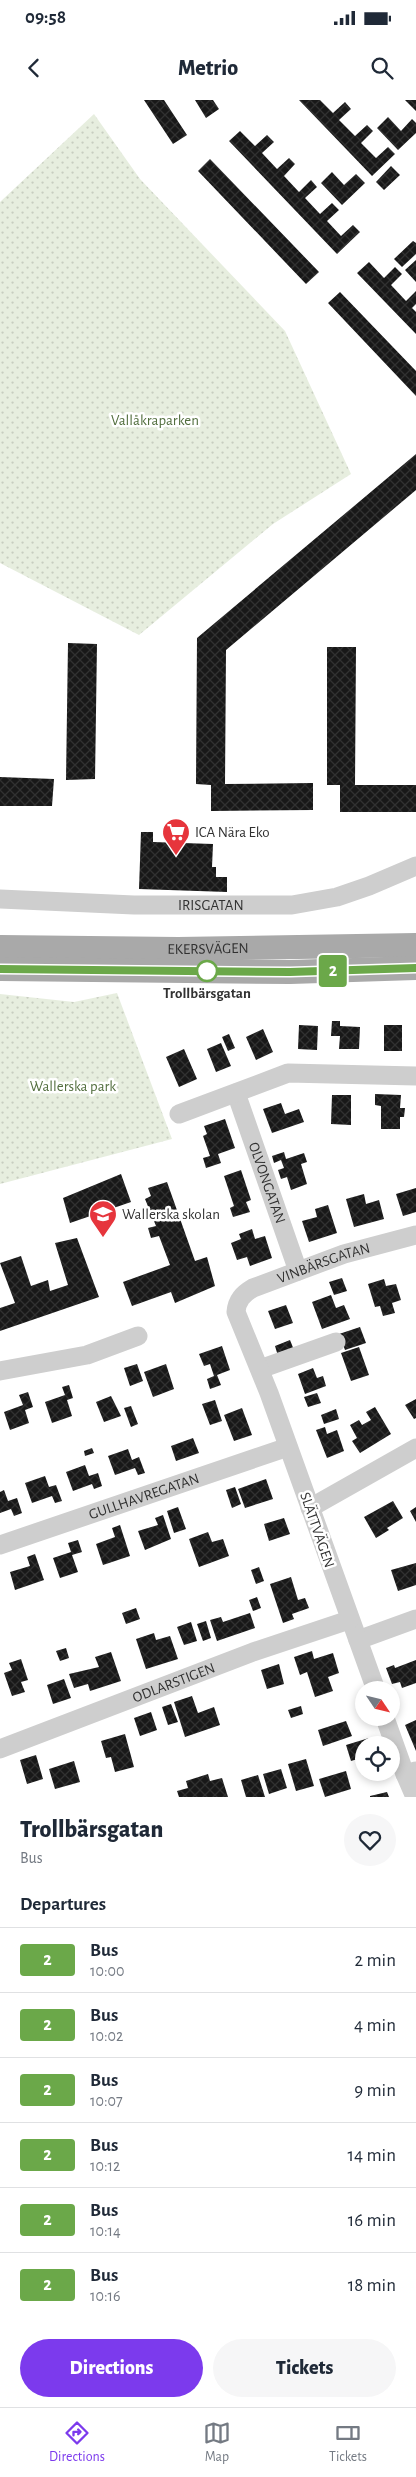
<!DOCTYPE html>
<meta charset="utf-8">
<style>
:root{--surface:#fff;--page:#f6f6f7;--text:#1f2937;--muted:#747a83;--line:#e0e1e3;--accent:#7c3aed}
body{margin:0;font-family:"Alegreya Sans",sans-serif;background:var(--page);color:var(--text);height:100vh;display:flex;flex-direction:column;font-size:19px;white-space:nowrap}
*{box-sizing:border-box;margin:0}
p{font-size:16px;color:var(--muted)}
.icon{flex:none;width:28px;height:28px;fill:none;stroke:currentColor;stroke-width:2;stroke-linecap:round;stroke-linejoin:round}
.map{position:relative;height:1697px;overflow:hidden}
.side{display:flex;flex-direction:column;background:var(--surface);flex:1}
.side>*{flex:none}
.badge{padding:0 10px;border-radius:4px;font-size:18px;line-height:32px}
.needle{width:32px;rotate:125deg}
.controls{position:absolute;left:355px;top:1581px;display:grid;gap:10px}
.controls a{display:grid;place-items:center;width:45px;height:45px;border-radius:50%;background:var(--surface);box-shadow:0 2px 8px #0003;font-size:25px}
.map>.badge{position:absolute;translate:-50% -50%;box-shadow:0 0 0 2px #fff}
h2{padding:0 20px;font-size:19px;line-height:45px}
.round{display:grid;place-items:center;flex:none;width:52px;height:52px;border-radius:26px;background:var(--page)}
.head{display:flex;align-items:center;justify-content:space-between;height:85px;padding:0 20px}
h1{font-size:24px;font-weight:800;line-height:38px}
.button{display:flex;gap:10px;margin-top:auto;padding:10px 20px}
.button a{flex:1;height:58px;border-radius:30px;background:var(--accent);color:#fff;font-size:20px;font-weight:800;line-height:58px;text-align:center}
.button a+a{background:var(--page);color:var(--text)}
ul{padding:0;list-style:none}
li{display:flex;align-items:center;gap:15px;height:65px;padding:0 20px;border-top:1px solid var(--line)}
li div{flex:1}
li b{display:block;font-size:19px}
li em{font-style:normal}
li .badge{min-width:55px;font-weight:700;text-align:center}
.status{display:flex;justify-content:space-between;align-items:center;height:35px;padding:0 25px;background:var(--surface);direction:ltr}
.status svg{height:14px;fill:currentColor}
header{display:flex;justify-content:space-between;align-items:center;height:65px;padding:0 20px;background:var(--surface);font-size:22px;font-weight:800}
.tab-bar{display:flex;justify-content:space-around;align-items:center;height:70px;border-top:1px solid var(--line);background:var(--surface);font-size:14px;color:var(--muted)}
.tab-bar a{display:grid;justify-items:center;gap:2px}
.tab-bar .current{color:var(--accent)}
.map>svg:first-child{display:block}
.green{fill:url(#green-dots)}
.building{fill:url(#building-cross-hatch)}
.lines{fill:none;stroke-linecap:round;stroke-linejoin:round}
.minor{stroke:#cecece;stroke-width:19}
.major{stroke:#a9a9a9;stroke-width:24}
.line-casing{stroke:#fff;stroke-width:11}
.line{stroke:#6ba849;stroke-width:8}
.stop-dot{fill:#fff;stroke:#6ba849;stroke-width:2.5}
.labels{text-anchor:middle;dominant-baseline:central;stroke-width:5;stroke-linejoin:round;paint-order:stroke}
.park-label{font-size:15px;fill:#526e3e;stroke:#fff}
.poi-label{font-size:15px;fill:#313131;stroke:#fff;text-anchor:start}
.street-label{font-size:15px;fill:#313131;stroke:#fff}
.stop-label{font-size:15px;font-weight:bold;fill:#313131;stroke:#fff}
</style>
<div class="status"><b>09:58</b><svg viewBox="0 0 49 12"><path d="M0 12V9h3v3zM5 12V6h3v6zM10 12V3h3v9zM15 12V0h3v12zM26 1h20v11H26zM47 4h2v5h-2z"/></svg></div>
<header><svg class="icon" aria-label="back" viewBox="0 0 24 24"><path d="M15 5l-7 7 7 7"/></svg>Metrio<svg class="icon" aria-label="search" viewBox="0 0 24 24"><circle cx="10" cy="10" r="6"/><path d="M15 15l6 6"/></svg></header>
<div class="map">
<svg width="416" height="1697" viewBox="0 0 416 1697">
<defs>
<pattern id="green-dots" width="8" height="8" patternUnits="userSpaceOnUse" patternTransform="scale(1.25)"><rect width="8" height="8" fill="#e7eedf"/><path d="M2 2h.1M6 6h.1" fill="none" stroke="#c7cdc0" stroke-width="1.8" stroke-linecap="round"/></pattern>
<pattern id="building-cross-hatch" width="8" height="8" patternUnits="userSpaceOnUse" patternTransform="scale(1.25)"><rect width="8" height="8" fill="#181818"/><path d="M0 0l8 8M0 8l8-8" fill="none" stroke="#313131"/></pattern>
</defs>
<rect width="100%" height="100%" fill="#fff"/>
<!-- green -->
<path class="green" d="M94 14 140 79 285 231 351 374 273 424 139 535 0 463V102Z
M117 893 172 1039 0 1084V894L74 902Z"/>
<!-- building -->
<path class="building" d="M144 0H164L187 35 173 44Z
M195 0H213L219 9 206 18Z
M299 0H320L333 13 345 2 351 9 339 20 355 36 367 25 373 31 361 43 376 58 388 47 395 54 372 76Z
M405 0H416V11Z
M388 17 401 31 412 19 416 23V33L398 50 377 28Z
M240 31 255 46 267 35 274 42 262 53 277 69 289 58 295 64 284 76 299 92 311 80 317 87 305 98 320 114 332 103 339 110 327 121 341 136 353 125 360 132 337 154 229 41Z
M210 59 319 172 306 184 198 71Z
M391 66 400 75 384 90 376 82Z
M332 72 344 85 356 74 365 83 342 105 321 83Z
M413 141 416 143V154L402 167 394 159Z
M416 160V182L405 170Z
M369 162 384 178 395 167 402 174 391 185 406 201 416 191V204L412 208 416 212V234L357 173Z
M340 192 416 271V296L328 203Z
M416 354V390L226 550 225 684 313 683V710L211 711V685L196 684 197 538Z
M68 543 97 544 95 679 66 680Z
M327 547H356L355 685H416V712H340V685H327Z
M0 677 54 679 52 706H0Z
M141 732H153V742L213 744 212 767H216V777H227V792L139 789Z
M332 921H340V926L360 927 359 949H339L340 936H331Z
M299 925 318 926 317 950 298 949Z
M384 925H402V951H384Z
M263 929 273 952 256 960 246 937Z
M229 934 235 948 228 951 222 937Z
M221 943 231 966 216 972 207 949Z
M184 949 197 979 179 987 166 957Z
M375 994 401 995 400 1008H405L404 1017H400V1029H381V1006L375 1005Z
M332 995H351V1025L331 1024Z
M281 1003 285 1014 299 1009 304 1022 272 1033 263 1009Z
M225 1019 235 1048 218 1054 221 1063 206 1068 203 1058 210 1056 203 1036 207 1034 204 1026Z
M284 1052 286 1059 304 1053 307 1062 301 1064 307 1084 291 1090 287 1077 281 1079 278 1070 284 1068 281 1060 274 1063 272 1056Z
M241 1070 251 1100 246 1102 250 1112 233 1117 230 1108 234 1106 224 1076Z
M121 1074 131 1102 70 1123 63 1098Z
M167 1082 195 1161 207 1157 215 1186 175 1203 171 1192 132 1206 123 1182 170 1165 159 1136 151 1138 148 1128 156 1126 145 1099 151 1096 148 1088Z
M416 1088V1112L403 1116 396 1094Z
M364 1094 366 1104 379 1100 384 1119 354 1127 346 1099Z
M328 1105 337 1133 309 1142 302 1121 317 1117 315 1109Z
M252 1129 255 1139 265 1136 272 1158 250 1166 247 1157 237 1160 231 1143 241 1139 239 1134Z
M77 1138 99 1197 0 1231V1208L15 1203 0 1163 21 1156 31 1186 48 1180 50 1191 68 1185 55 1143Z
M342 1178 347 1191 334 1195 329 1182Z
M384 1179 386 1186 396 1184 401 1200 392 1203 395 1213 383 1216 380 1206 375 1207 368 1184Z
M331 1195 336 1208 344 1205 350 1219 322 1229 312 1202Z
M286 1205 293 1223 275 1229 268 1211Z
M360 1227 366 1243 345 1250 339 1234Z
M290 1240 294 1250 278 1256 275 1246Z
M222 1246 230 1270 217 1275 221 1285 210 1289 207 1279 214 1276 210 1264 204 1266 199 1254Z
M359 1247 369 1275 351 1281 341 1253Z
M137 1264 143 1281 130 1286 124 1268Z
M166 1264 174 1289 153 1297 144 1272Z
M313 1268 317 1278 323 1276 326 1286 305 1294 298 1274Z
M69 1285 73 1298 67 1300 72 1316 52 1323 45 1302 65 1295 62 1287Z
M28 1292 33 1307 25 1310 29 1323 10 1330 4 1312 23 1305 19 1295Z
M317 1293 321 1303 308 1307 304 1297Z
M111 1296 121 1316 104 1322 96 1302Z
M416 1299V1318L414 1319 405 1305Z
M215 1300 222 1321 210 1325 202 1304Z
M131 1306 138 1324 131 1327 124 1308Z
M375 1307 391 1334 360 1353 352 1341 357 1338 350 1325 359 1320 362 1325 371 1320 366 1312Z
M242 1308 252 1335 234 1341 224 1315Z
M336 1309 339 1319 324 1324 321 1315Z
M325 1327 327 1334 337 1330 344 1351 327 1358 316 1330Z
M193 1338 199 1353 176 1361 171 1346Z
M92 1348 94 1353 85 1356 84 1351Z
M128 1349 132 1360 139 1357 145 1373 138 1375 135 1368 115 1375 108 1356Z
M85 1365 89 1376 98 1373 102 1386 94 1389 92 1384 73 1391 66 1372Z
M45 1376 49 1387 56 1385 62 1401 55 1403 52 1396 32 1403 25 1383Z
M266 1379 273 1399 245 1408 238 1389Z
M235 1387 241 1404 232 1408 226 1390Z
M4 1390 8 1401 17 1398 22 1413 14 1416 11 1409 0 1413V1392Z
M393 1401 403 1418 387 1428 389 1430 376 1438 364 1417Z
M178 1407 186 1429 174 1433 167 1411Z
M416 1407V1422L410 1411Z
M163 1415 171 1439 145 1450 138 1431 158 1425 155 1418Z
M284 1418 290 1434 269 1441 264 1424Z
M120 1425 130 1456 103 1465 96 1444 115 1437 112 1428Z
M208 1432 212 1442 223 1439 229 1456 199 1467 189 1439Z
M78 1440 82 1452 72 1455 78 1472 60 1478 53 1458 71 1452 68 1443Z
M35 1454 44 1480 15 1490 10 1472 30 1466 27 1457Z
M416 1463V1485L398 1491 391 1470Z
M259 1467 264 1481 256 1484 251 1470Z
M291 1477 298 1500 305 1498 309 1508 292 1514 294 1519 283 1523 270 1484Z
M257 1497 261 1508 253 1511 249 1500Z
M136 1508 140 1519 126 1524 122 1513Z
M250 1513 255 1528 217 1541 210 1520 221 1517 223 1522Z
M206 1521 211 1538 203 1541 197 1524Z
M191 1522 197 1541 184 1545 177 1527Z
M154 1533 156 1540 170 1536 178 1559 146 1569 136 1539Z
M66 1548 69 1558 60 1561 56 1551Z
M312 1551 314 1559 333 1553 339 1573 328 1577 333 1591 315 1597 307 1572 300 1575 294 1557Z
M111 1552 121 1581 90 1591 88 1584 74 1588 69 1574 99 1567 95 1557Z
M21 1559 28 1580 21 1582 25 1592 12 1596 4 1573 12 1570 9 1563Z
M416 1560V1583L402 1588 400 1582 392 1584 386 1568 394 1565 395 1568Z
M279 1564 284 1584 267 1589 261 1570Z
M64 1579 71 1598 53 1604 47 1585Z
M192 1596 198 1613 214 1607 220 1625 185 1637 174 1602Z
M171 1604 178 1622 168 1625 162 1607Z
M301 1606 303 1614 291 1618 288 1610Z
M151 1612 157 1630 140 1636 134 1618Z
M416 1620V1651L405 1625Z
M346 1621 352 1636 323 1646 318 1630Z
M125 1634 134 1667 115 1672 111 1657 106 1658 101 1641Z
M369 1638 371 1645H364V1657L351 1661 346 1645Z
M36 1655 43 1679 27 1684 20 1660Z
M306 1659 314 1686 296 1691 288 1664Z
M74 1661 80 1682 55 1689 49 1669Z
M281 1669 287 1688 269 1694 263 1674Z
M346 1671 351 1689 325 1697 319 1679Z
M208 1674 210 1681 222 1678 228 1697H179L177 1691 188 1688 186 1681Z
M258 1675 265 1697H246L241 1680Z
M387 1692 389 1697H370V1696Z"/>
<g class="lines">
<!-- minor -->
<g class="minor">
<path id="s1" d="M0 799 134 805H292L337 797 369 786 416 766"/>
<path id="s2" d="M236 993 298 1171"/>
<path d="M179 1014 288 973 416 976"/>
<path d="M260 1269 336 1242"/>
<path d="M0 1271 87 1255 138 1236"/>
<path d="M310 1408 416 1348"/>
<path id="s3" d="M0 1445 288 1347"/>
<path d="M358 1540 416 1519"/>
<path id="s4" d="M376 1590 269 1293 236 1212C237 1200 243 1194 253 1188L344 1154 416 1135"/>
<path d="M385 1618 405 1674 416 1671"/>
<path id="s5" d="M0 1649 253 1552 349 1520"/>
<path d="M405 1674 415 1697"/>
</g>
<!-- major -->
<g class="major">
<path id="s6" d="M0 847 178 849 416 845"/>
<path d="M0 869 290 872 416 868"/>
</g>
</g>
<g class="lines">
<!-- line casing -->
<g class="line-casing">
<path id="line" d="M0 869 290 872 416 868"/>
</g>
<!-- line -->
<use href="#line" class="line"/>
</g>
<!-- icons -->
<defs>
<g id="supermarket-pin" transform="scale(1.4375)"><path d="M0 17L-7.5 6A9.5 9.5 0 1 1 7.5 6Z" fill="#e6353c" stroke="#fff"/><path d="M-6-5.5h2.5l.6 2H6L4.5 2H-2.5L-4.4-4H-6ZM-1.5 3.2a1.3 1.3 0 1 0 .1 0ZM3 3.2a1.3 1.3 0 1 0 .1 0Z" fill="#fff"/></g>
<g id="school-pin" transform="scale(1.4375)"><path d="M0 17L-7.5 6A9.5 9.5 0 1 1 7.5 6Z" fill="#e6353c" stroke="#fff"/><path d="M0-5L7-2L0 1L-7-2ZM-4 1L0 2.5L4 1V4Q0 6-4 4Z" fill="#fff"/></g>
</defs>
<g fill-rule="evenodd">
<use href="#supermarket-pin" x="176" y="732"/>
<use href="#school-pin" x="103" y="1114"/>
</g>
<!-- markers -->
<circle class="stop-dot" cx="207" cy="871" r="10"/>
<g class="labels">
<!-- park labels -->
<g class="park-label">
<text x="155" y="320">Vallåkraparken</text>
<text x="73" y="986">Wallerska park</text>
</g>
<!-- poi labels -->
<g class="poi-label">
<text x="195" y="732">ICA Nära Eko</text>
<text x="122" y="1114">Wallerska skolan</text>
</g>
<!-- street labels -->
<g class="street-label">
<text stroke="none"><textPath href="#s1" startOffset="211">IRISGATAN</textPath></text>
<text stroke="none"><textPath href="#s6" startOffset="208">EKERSVÄGEN</textPath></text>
<text stroke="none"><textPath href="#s2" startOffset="95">OLVONGATAN</textPath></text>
<text stroke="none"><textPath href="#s4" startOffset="509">VINBÄRSGATAN</textPath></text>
<text stroke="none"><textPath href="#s3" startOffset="152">GULLHAVREGATAN</textPath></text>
<text transform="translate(317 1430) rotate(71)">SLÄTTVÄGEN</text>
<text stroke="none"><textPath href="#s5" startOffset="186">ODLARSTIGEN</textPath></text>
</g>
<!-- stop labels -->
<g class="stop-label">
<text x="207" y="893">Trollbärsgatan</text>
</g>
</g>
</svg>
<div class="controls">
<a><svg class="needle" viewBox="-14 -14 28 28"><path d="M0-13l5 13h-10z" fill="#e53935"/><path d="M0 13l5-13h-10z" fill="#747a83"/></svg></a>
<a><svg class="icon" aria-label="locate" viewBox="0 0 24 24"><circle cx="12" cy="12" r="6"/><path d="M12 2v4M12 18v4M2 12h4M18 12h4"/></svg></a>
</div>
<b class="badge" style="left:333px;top:871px;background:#6ba849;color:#fff">2</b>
</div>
<section class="side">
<div class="head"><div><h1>Trollbärsgatan</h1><p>Bus</p></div><a class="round"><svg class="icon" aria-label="heart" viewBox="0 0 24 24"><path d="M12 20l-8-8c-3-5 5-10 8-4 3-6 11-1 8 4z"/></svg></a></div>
<h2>Departures</h2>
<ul>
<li><span class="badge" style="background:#6ba849;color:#fff">2</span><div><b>Bus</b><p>10:00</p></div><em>2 min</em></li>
<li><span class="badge" style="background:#6ba849;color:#fff">2</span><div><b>Bus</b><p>10:02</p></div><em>4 min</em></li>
<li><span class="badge" style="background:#6ba849;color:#fff">2</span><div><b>Bus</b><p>10:07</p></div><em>9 min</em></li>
<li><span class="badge" style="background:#6ba849;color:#fff">2</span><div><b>Bus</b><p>10:12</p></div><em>14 min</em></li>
<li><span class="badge" style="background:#6ba849;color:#fff">2</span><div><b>Bus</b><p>10:14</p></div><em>16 min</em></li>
<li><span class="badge" style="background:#6ba849;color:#fff">2</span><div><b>Bus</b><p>10:16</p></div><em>18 min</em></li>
</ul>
<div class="button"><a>Directions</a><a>Tickets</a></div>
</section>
<nav class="tab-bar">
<a class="current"><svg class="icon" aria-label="directions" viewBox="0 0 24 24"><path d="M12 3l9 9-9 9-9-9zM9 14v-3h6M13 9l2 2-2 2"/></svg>Directions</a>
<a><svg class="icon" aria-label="map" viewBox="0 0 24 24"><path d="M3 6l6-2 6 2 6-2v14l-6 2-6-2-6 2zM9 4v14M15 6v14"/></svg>Map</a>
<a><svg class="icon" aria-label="tickets" viewBox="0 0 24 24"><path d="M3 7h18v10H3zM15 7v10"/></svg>Tickets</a>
</nav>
